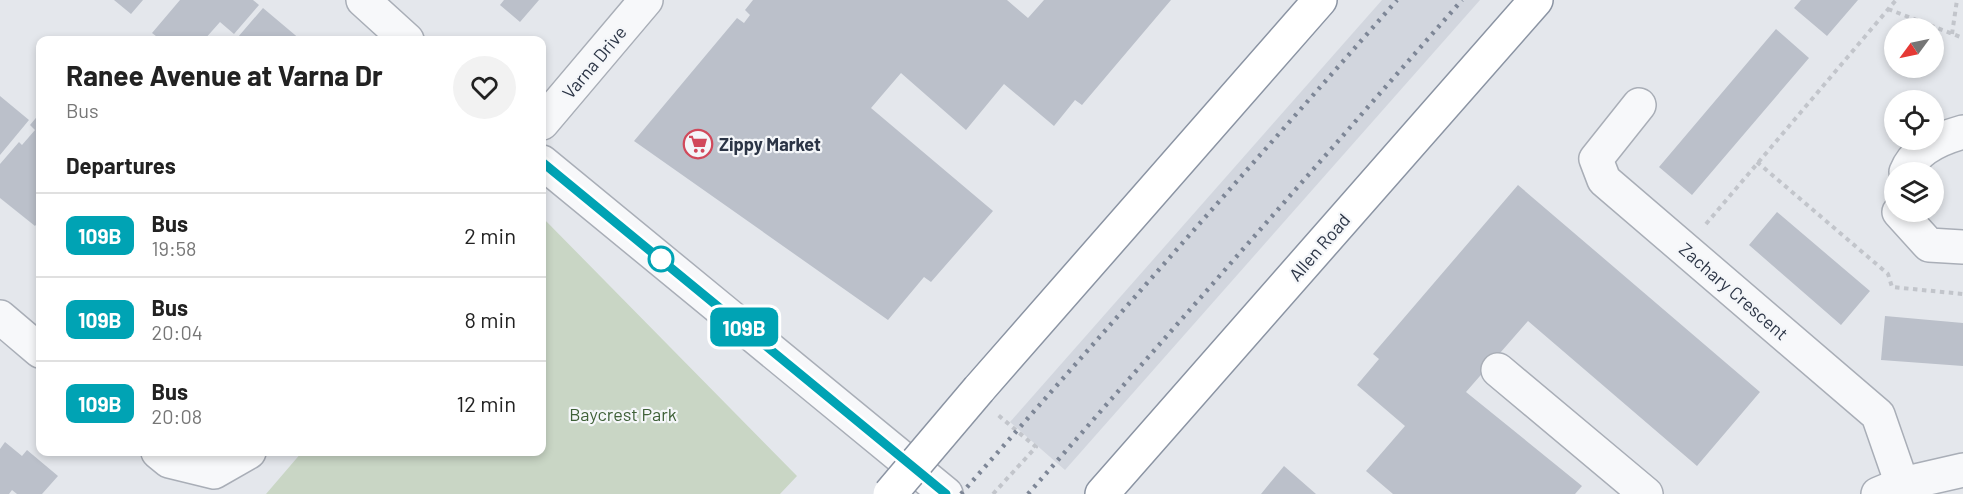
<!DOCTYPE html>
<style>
:root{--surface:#fff;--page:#f2f2f2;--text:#222;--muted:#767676;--line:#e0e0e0}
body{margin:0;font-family:Barlow,sans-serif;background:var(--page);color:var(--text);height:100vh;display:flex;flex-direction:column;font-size:22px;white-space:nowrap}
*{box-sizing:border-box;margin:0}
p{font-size:20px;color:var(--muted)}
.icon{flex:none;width:33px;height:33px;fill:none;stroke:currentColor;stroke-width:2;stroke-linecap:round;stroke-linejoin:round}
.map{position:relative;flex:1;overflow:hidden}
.details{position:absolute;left:36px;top:36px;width:510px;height:420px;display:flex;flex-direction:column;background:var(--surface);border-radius:12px;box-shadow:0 3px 9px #0003}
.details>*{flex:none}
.badge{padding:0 12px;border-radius:9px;font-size:21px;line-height:39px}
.needle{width:39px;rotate:237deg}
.fabs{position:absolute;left:1884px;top:18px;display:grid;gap:12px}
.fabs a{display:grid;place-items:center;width:60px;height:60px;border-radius:50%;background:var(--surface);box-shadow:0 3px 9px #0003;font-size:30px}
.map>.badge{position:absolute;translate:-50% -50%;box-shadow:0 0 0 3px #fff}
h2{padding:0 30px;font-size:22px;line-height:54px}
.round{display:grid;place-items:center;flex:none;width:63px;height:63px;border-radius:32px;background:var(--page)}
.summary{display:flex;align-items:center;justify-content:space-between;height:102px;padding:0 30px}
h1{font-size:28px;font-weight:700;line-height:45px}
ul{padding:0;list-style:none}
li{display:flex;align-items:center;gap:18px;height:84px;padding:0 30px;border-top:2px solid var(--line)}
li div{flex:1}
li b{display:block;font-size:22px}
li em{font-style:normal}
li .badge{min-width:66px;font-weight:700;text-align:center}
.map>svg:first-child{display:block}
.built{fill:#d2d6de}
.green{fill:#c9d6c5}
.building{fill:#bbc0ca}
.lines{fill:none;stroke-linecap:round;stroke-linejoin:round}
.minor-casing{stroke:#a9aeb7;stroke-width:36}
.highway-casing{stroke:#8b94a3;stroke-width:36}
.path{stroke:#c2c5cb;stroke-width:4;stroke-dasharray:4.5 4.5;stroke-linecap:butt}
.minor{stroke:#f7f8fa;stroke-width:33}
.highway{stroke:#fff;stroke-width:33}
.rail{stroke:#7d8696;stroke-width:4.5;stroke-dasharray:3 6;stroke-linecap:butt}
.highway-bridge-casing{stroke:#8b94a3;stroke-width:36;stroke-linecap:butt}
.highway-bridge{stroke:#fff;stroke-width:33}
.line-casing{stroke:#fff;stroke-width:14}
.line{stroke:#00a3b4;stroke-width:9}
.stop-dot{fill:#fff;stroke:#00a3b4;stroke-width:3}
.labels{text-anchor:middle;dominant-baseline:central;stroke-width:4.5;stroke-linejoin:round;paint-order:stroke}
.street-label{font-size:18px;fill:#2b3445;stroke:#f4f6f9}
.poi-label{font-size:18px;font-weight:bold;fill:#2b3445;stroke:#f4f6f9;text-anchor:start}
.park-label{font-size:18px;fill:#3f6138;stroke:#f4f6f9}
</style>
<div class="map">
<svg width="1963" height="494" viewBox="0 0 1963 494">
<rect width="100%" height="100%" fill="#e4e7ec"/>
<!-- built -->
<path class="built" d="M1382 0H1480L1065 470 1010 422Z"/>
<!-- green -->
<path class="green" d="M542 217 797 476 780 494H266L302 452H542Z"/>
<!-- building -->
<path class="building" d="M114 0H143L131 14Z
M180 0H253L259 5 234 34 220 22 204 40H161L152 33Z
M504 0H539L520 22 500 5Z
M753 0H1007L1028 18 1044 0H1171L1082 105 1075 100 1054 126 1004 84 966 130 901 73 871 108 993 211 931 282 924 277 888 320 634 141 737 18 744 23 750 15 745 10Z
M1801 0H1858L1827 36 1794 8Z
M263 8 301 40H242L238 37Z
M1776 29 1809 58 1692 195 1659 167Z
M0 96 29 120 0 155Z
M40 113V220L35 226 0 198V164L19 142 22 145 35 130 30 125Z
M1518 185 1760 392 1697 466 1528 321 1466 392 1582 486 1575 494H1393L1366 471 1405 426 1357 385 1379 359 1373 354Z
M1777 212 1870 291 1841 325 1749 245Z
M1885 316 1963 323V366L1881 360Z
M5 442 22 456 27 450 58 476 42 494H17L12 490 9 494H0V449Z
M1284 466 1316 494H1261Z"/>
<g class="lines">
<!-- minor casing -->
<g class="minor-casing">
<path id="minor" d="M363 0 407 40
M1639 105 1596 159 1604 180 1878 415 1902 484
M542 123 646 0
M542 162 946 494
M1906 172C1915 149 1941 138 1963 132
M1899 212 1929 245 1963 247
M0 317 40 351
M1498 370 1646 494
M158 452 169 461 214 472 249 452
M1878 494 1902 484 1963 470"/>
</g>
<!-- highway casing -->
<g class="highway-casing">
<path id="highway" d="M979 389 1320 0
M1102 494 1536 0"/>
</g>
<!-- path -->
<path class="path" d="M1888 9 1963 38
M1952 34 1957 0
M1757 162 1888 274 1892 287 1963 294
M1706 224 1896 0
M993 494 1036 447 998 415"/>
<!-- minor -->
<use href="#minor" class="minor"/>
<!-- highway -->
<use href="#highway" class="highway"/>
<!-- rail -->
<path class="rail" d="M961 494 1397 0
M1028 494 1462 0"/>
<!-- highway-bridge casing -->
<g class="highway-bridge-casing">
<path id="highway-bridge" d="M890 494 979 389"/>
</g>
<!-- highway-bridge -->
<use href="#highway-bridge" class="highway-bridge"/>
</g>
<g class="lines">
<!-- line casing -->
<g class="line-casing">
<path id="line" d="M542 162 946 494"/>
</g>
<!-- line -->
<use href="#line" class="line"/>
</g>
<!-- icons -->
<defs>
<g id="supermarket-ring" transform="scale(1.5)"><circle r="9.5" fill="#f4f6f9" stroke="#d1495b" stroke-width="1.5"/><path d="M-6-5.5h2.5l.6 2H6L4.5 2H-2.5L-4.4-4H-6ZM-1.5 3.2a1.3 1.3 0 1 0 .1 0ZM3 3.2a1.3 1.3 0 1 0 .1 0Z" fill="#d1495b"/></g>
</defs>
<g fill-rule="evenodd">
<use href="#supermarket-ring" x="698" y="144"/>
</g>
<!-- markers -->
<circle class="stop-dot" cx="661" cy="259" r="12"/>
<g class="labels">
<!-- street labels -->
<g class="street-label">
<text transform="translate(594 62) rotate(-50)">Varna Drive</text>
<text transform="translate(1319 247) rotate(-49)">Allen Road</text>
<text transform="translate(1734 291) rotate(41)">Zachary Crescent</text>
</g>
<!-- poi labels -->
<g class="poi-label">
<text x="719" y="144">Zippy Market</text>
</g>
<!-- park labels -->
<g class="park-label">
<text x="623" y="414">Baycrest Park</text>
</g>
</g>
</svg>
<div class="fabs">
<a><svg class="needle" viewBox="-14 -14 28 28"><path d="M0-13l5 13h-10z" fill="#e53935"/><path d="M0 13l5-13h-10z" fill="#767676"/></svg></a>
<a><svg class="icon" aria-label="locate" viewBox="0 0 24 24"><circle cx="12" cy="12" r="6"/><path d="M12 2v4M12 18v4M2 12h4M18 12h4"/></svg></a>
<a><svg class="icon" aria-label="layers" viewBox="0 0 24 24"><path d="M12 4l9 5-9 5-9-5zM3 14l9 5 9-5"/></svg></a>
</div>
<b class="badge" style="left:744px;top:327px;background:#00a3b4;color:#fff">109B</b>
<section class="details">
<div class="summary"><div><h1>Ranee Avenue at Varna Dr</h1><p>Bus</p></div><a class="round"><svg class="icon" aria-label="heart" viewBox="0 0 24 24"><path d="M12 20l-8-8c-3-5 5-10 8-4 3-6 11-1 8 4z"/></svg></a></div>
<h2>Departures</h2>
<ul>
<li><span class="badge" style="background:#00a3b4;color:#fff">109B</span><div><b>Bus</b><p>19:58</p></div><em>2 min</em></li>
<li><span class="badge" style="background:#00a3b4;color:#fff">109B</span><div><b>Bus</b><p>20:04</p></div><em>8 min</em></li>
<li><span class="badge" style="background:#00a3b4;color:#fff">109B</span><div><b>Bus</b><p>20:08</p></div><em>12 min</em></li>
</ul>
</section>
</div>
